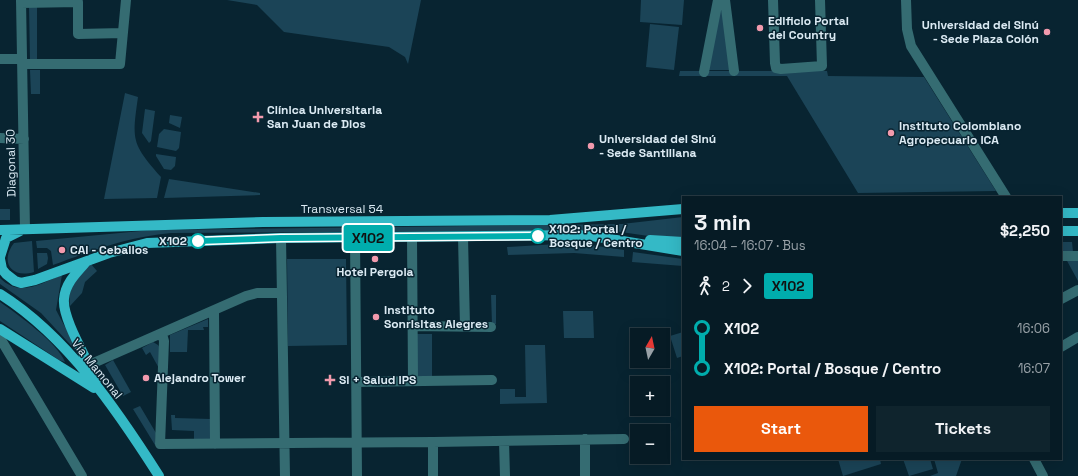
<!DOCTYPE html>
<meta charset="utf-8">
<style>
:root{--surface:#061b25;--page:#0f242d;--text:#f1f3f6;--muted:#98a1a7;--line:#273942;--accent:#ea580c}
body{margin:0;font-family:"Space Grotesk",sans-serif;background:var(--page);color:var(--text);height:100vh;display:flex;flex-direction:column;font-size:15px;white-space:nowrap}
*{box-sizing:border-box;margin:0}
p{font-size:13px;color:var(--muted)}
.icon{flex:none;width:22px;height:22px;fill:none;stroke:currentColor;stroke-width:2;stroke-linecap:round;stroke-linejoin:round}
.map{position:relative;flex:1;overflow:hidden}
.details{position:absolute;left:682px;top:196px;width:380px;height:264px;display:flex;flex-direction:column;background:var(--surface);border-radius:0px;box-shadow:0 4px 16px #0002,0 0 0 1px var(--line)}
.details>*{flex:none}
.badge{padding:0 8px;border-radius:3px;font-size:14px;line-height:26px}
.needle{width:26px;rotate:9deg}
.fabs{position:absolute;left:630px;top:328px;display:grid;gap:8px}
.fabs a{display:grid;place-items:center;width:40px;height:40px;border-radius:0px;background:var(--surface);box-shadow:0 4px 16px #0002,0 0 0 1px var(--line);font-size:20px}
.map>.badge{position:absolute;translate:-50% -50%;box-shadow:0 0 0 2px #fff}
.legs{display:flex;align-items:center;gap:6px;height:44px;padding:0 12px;font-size:13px}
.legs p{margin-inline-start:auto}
.summary{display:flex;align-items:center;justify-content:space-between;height:68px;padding:0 12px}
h1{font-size:22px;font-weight:700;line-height:30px}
.cta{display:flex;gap:8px;margin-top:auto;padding:8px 12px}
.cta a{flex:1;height:46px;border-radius:0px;background:var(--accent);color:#fff;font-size:16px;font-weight:700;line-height:46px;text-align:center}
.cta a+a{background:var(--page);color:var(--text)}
ul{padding:0 12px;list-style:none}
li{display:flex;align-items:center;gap:14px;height:40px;font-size:15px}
li i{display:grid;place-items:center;width:6px;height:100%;margin:0 5px;background:currentColor}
li i::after{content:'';width:10px;height:10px;margin:-5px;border:3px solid;border-radius:50%;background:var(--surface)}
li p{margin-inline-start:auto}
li:first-child i{background:linear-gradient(#0000 50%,currentColor 0)}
li:last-child i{background:linear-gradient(currentColor 50%,#0000 0)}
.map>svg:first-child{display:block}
.green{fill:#1b4457}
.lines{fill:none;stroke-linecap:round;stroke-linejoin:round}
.minor{stroke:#356c72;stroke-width:10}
.major{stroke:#34b9c6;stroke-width:10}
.line-1-casing{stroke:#fff;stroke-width:9}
.line-1{stroke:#00adad;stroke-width:6}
.poi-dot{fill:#f29aad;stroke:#082431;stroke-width:1.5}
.stop-1-dot{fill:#fff;stroke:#00adad;stroke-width:2}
.labels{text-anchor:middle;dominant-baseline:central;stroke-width:3;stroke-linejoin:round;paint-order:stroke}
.poi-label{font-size:12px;font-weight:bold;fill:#dbeaf3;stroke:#082431;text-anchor:start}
.street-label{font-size:12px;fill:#dbeaf3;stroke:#082431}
.stop-label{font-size:12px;font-weight:bold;fill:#dbeaf3;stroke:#082431;text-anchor:start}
</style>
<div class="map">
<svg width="1078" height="476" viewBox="0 0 1078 476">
<rect width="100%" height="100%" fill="#082431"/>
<!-- green -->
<path class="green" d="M227 0H421L408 64 405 57 389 47 284 32 257 5Z
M641 0H684L682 25 640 22Z
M720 0 732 70H706Z
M29 7H37V60H30Z
M650 24 679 27 674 70 646 67Z
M30 70H40V94H31Z
M680 71H827L828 76 924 77 996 191 858 193 787 76H679Z
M125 93 138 97C132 140 131 143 161 177L157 198 104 199Z
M145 109 155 111 151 141 149 143 142 133Z
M170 115 182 117 180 128 169 123Z
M164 129 181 132 179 148 176 151 157 147 159 134Z
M156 154 176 157 175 166 171 170 164 169 156 156Z
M169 179 260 193V195L164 198Z
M0 209H10V220H0Z
M683 217V241L607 230 171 233C127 237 94 250 53 265L51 251 47 248H37L36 241 151 230 622 224Z
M32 241 34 272C10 279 0 261 14 243Z
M1061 242H1072L1073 252 1061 253Z
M558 244 590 245 624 250V257L574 253 508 255 507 247Z
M633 252 683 259V266L632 262Z
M37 253H47L48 258 47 264 38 269Z
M287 259H346L347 345 288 346Z
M1066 259 1078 260V281Z
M91 264 97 271 85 282 82 293 70 306C67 289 77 274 91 264Z
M62 275 56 310 80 355 41 313 0 284V278C20 298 41 283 62 275Z
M491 295H496V324H492Z
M0 302C17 314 58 343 65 362L59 360 0 321Z
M563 311H593L594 338H564Z
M208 319V327H203L204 330H188L187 352H170V335Z
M683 332V356L677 358 670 336Z
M415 334H432V376H416Z
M153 342 158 345 160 348 161 372 150 352 146 355 142 348Z
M525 345H545L547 403 500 404V389H515V397H526Z
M113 360 131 392 123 396 105 365Z
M140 406 156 433 155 445 133 409Z
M171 415H175V418L211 419 210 440 194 439V431L172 430Z
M838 459H880L881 464 843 476Z
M903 459H930L933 469 909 476Z
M934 459H962L956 476H930L938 473Z"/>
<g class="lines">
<!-- minor -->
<path class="minor" d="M21 0 25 229
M725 0 734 71
M773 0 775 63 776 68 781 69 822 66 820 0
M906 0 907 29 911 46 1006 197
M21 3 78 2V34L123 33
M0 59H22
M22 64H120L126 0
M704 72 718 0
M0 138 24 139
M412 237 413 380
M463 237 465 326
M281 238 285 476
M355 238 357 476
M1061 256H1078
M1061 299 1078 290
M214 311 215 444
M412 326 491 327
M162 334 164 341 160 444 433 442 624 439
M0 338 82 476
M1061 347 1078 337
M82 368 246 296 257 293H282
M356 382 492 380
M585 439V476
M504 441 505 476
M433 442V476
M1034 459 1043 476"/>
<!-- major -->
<path class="major" d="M1061 213H1078
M0 230 263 222 550 220 683 209
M1061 231H1078
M650 240 683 242
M0 257 6 238 20 231
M0 259 2 269 6 274 15 281 21 283 35 280 109 253 147 243 281 238 576 235 592 236 683 251
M86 262C76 273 65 284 64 299 62 319 88 360 96 380
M0 294C67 336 117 410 159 476
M0 329 94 388"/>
</g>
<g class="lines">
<!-- line-1 casing -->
<g class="line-1-casing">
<path id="line-1" d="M198 241 281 238 538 236"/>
</g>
<!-- line-1 -->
<use href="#line-1" class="line-1"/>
</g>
<!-- markers -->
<g class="poi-dot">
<circle cx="760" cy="28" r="4"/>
<circle cx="1047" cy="32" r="4"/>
<path d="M256 111h4v4h4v4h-4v4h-4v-4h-4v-4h4z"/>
<circle cx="891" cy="133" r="4"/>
<circle cx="591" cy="146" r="4"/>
<circle cx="62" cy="250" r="4"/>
<circle cx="375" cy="259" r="4"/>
<circle cx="376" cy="317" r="4"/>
<circle cx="146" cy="378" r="4"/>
<path d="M328 374h4v4h4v4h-4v4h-4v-4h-4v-4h4z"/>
</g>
<g class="stop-1-dot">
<circle cx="538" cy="236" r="7"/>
<circle cx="198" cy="241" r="7"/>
</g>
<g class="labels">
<!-- poi labels -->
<g class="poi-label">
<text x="768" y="21">Edificio Portal<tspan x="768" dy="14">del Country</tspan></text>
<text x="1039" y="25" text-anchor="end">Universidad del Sinú<tspan x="1039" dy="14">- Sede Plaza Colón</tspan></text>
<text x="267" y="110">Clínica Universitaria<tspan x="267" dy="14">San Juan de Dios</tspan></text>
<text x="899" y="126">Instituto Colombiano<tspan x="899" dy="14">Agropecuario ICA</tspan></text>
<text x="599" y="139">Universidad del Sinú<tspan x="599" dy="14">- Sede Santillana</tspan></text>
<text x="70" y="250">CAI - Ceballos</text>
<text x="375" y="272" text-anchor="middle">Hotel Pergola</text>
<text x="384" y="310">Instituto<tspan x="384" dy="14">Sonrisitas Alegres</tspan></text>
<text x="154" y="378">Alejandro Tower</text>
<text x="339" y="380">Si + Salud IPS</text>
</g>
<!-- street labels -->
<g class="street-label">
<text transform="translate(11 163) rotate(-91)">Diagonal 30</text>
<text x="342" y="209">Transversal 54</text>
<text transform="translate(97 369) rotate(51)">Vía Mamonal</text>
</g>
<!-- stop labels -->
<g class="stop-label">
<text x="549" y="229">X102: Portal /<tspan x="549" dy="14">Bosque / Centro</tspan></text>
<text x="187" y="241" text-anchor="end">X102</text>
</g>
</g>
</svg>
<div class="fabs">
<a><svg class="needle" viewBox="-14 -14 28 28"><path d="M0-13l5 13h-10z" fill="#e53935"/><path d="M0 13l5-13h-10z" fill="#98a1a7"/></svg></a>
<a>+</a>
<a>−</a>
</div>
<b class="badge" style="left:368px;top:238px;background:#00adad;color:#111">X102</b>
<section class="details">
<div class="summary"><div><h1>3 min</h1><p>16:04 – 16:07 · Bus</p></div><b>$2,250</b></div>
<div class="legs"><svg class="icon" aria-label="walk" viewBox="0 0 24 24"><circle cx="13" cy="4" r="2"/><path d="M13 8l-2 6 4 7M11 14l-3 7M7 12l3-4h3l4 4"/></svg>2<svg class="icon" aria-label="forward" viewBox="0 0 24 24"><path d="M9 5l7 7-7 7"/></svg><b class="badge" style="background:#00adad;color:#111">X102</b></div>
<ul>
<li><i style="color:#00adad"></i><b>X102</b><p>16:06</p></li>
<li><i style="color:#00adad"></i><b>X102: Portal / Bosque / Centro</b><p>16:07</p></li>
</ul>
<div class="cta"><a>Start</a><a>Tickets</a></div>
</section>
</div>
